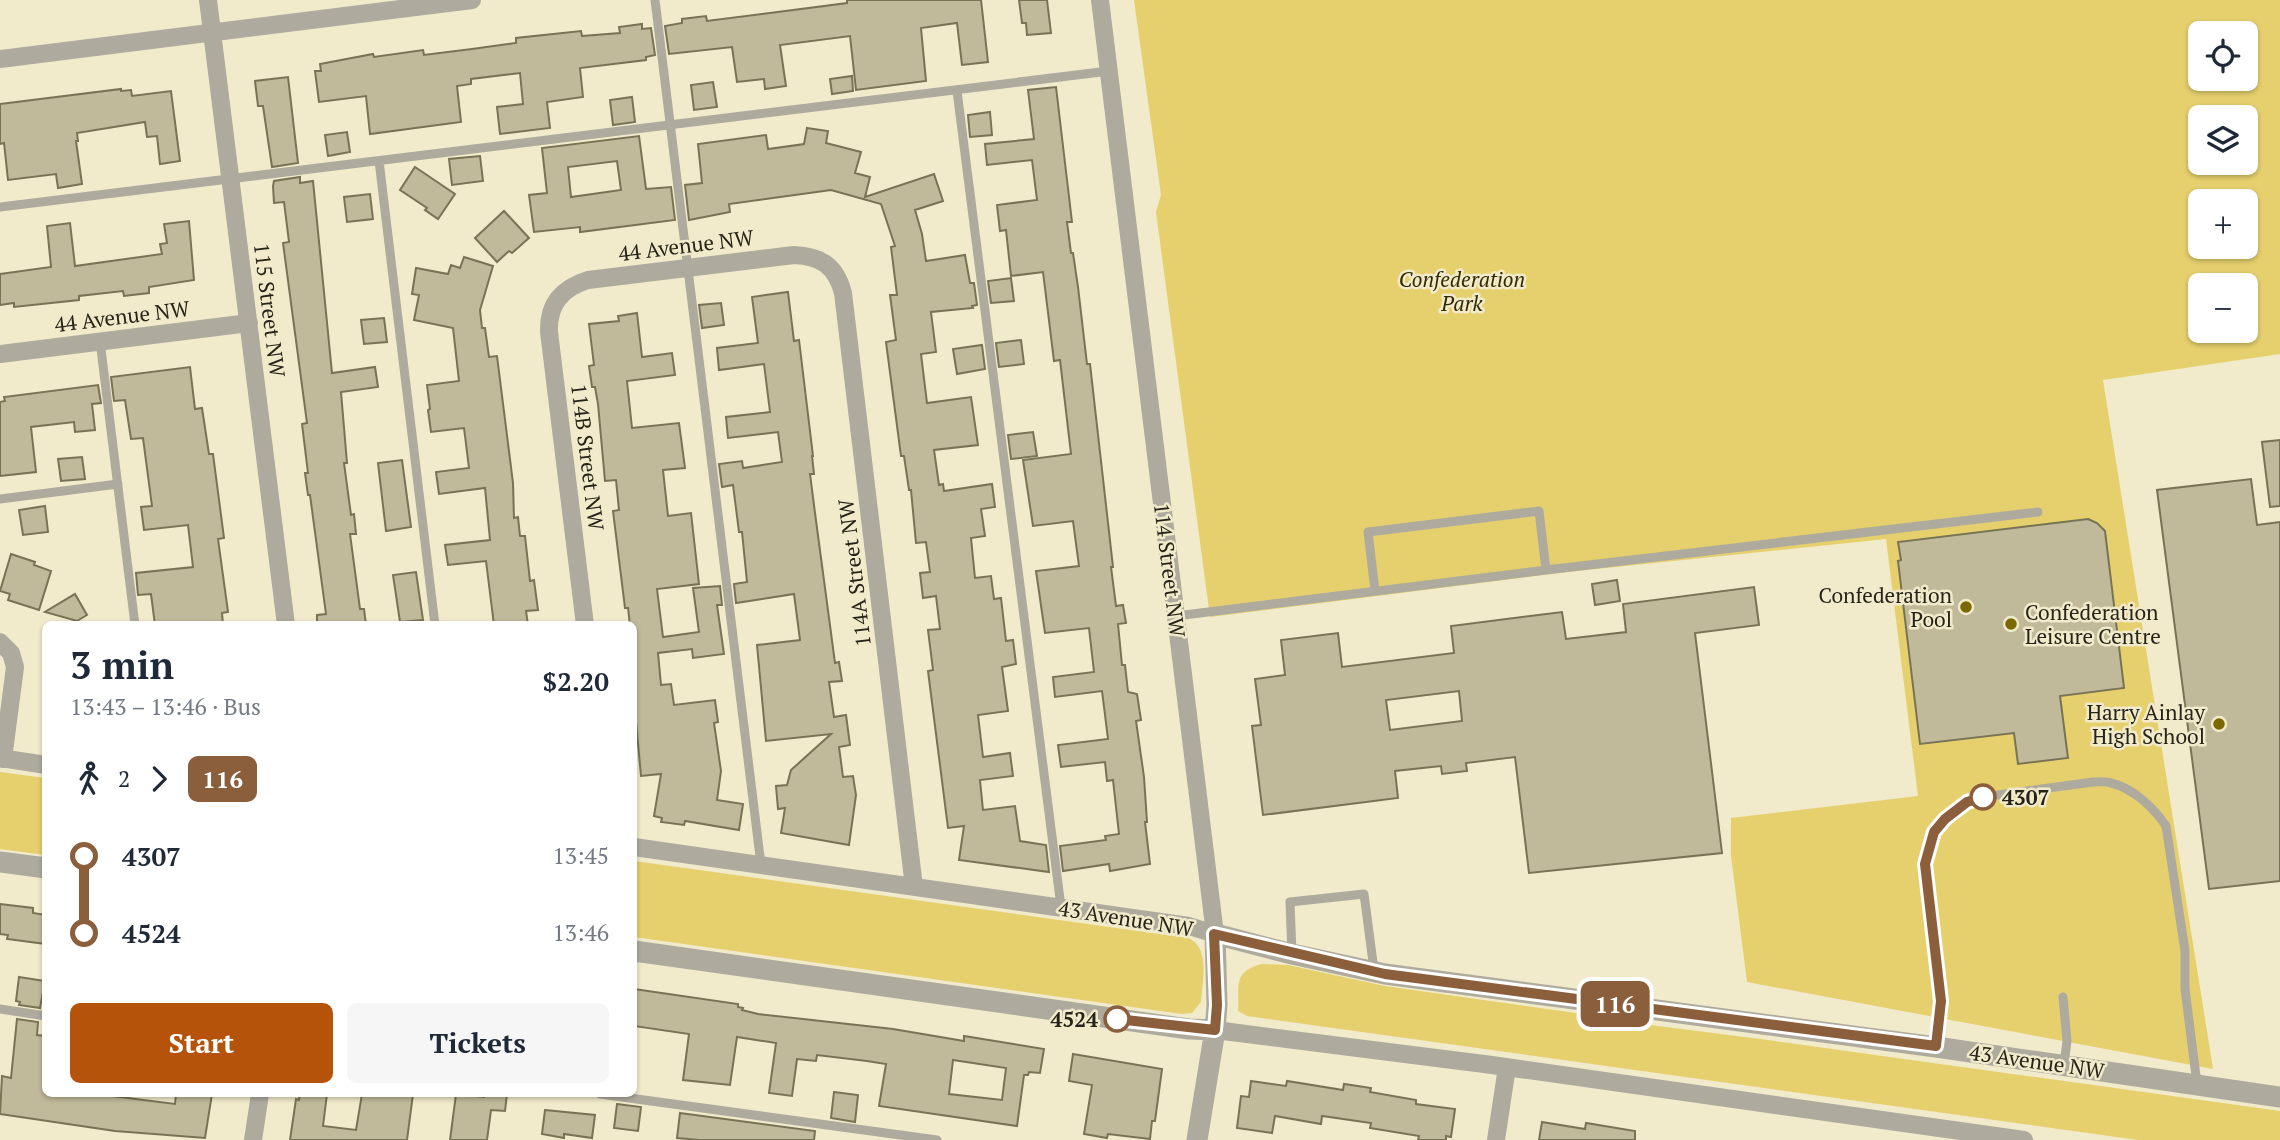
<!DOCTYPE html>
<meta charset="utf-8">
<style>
:root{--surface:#fff;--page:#f6f6f7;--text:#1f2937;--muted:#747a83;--accent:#b45309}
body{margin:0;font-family:"PT Serif",serif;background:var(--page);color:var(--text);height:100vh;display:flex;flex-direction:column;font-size:26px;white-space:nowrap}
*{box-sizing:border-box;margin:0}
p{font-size:23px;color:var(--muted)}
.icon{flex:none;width:38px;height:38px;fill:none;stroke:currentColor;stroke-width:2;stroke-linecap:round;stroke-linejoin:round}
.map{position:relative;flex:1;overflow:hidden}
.panel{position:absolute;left:42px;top:621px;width:595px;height:476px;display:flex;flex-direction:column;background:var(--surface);border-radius:10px;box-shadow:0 2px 5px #0004}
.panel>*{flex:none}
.badge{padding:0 14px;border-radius:10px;font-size:24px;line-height:46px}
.controls{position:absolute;left:2188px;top:21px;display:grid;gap:14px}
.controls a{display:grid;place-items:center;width:70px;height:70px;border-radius:10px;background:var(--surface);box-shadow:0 2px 5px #0004;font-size:35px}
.map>.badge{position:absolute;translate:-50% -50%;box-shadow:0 0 0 4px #fff}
.legs{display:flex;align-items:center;gap:10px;height:77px;padding:0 28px;font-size:23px}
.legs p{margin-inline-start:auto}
.summary{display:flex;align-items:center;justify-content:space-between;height:119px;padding:0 28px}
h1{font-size:38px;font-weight:700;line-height:52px}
.button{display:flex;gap:14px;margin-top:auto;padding:14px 28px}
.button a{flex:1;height:80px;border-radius:10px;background:var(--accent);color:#fff;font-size:28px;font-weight:700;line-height:80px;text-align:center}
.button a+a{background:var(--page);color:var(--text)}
ul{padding:0 28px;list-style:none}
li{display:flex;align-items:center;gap:24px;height:77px;font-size:26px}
li i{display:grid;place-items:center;width:10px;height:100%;margin:0 9px;background:currentColor}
li i::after{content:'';width:18px;height:18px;margin:-9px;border:5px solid;border-radius:50%;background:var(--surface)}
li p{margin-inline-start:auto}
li:first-child i{background:linear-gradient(#0000 50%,currentColor 0)}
li:last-child i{background:linear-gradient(currentColor 50%,#0000 0)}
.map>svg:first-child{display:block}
.green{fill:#e6d06d;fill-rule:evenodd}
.building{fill:#c0b99a;stroke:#797356;stroke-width:2;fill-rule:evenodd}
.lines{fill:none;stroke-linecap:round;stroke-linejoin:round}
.service{stroke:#aeab9e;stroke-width:9}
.minor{stroke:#aeab9e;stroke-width:18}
.tertiary{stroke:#aeab9e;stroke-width:21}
.line-1-casing{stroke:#fff;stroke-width:16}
.line-1{stroke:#8b5e3c;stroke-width:10}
.poi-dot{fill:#7b6800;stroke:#f1eacb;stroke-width:2.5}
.stop-1-dot{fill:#fff;stroke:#8b5e3c;stroke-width:3.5}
.labels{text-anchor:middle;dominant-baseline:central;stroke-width:5;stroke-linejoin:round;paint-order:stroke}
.street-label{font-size:21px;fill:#262418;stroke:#f1eacb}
.park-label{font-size:21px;font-style:italic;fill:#332a00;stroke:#f1eacb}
.poi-label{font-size:21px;fill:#262418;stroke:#f1eacb;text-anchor:end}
.stop-label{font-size:21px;font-weight:bold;fill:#262418;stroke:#f1eacb;text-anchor:start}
</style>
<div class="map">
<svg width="2280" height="1140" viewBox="0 0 2280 1140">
<rect width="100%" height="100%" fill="#f1eacb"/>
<!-- green -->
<path class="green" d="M1134 0H2280V354L2103 380 2213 1069 1747 982 1731 856V818L1918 796 1886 539 1567 572 1210 617 1156 212 1161 195ZM2200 33H2245V79H2200ZM2200 117H2245V163H2200ZM2200 201H2245V247H2200ZM2200 285H2245V331H2200Z
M0 772 45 778V855L0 849Z
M634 861 1188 938C1211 947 1202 983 1201 1002L1192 1013 1182 1014 634 937Z
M1262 964 1288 965 1385 986 1583 1014 1595 1018 1768 1040 2280 1111V1140H2138L1247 1016 1238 1011C1240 988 1231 972 1262 964Z"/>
<!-- building -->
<path class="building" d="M847 0H981L988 62 962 65 957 23 921 28 926 81 856 90 850 36 780 45 786 86 765 89 764 79 737 82 732 47 669 54 665 26 682 23V19L706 16 707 21 847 3Z
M1019 0H1047L1051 33 1027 35 1026 23H1022Z
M642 24V29L651 28 655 55 646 57V60L580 68 583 97 547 102 550 128 500 134 497 107 523 104 520 73 471 79V84L457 86 461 122 370 134 366 96 319 102 315 71H321L320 64 373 54 374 57 423 50 424 55 472 49 516 43V38L581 31 582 36 620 33 619 27Z
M852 76 853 91 832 94 830 79Z
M288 77 298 163 272 167 263 106H258L255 81Z
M713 82 717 107 694 110 691 85Z
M1056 87 1072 222H1067L1071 253H1073L1078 287 1087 364H1090L1113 567H1111L1116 606 1123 605 1126 623 1118 624 1122 665H1125L1128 692 1137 694 1141 720 1136 721 1144 777 1147 822H1145L1150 864 1110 871 1109 864 1063 871 1060 846 1106 840 1105 836 1119 834 1113 780 1107 781 1105 762 1061 767 1058 745 1108 739 1102 691 1055 697 1053 677 1094 672 1089 628 1045 633 1036 571 1079 566 1073 521 1033 526 1023 460 1071 454 1060 360 1054 361 1043 272 1011 276 1006 230 1000 231 997 205 1037 200 1032 160 987 165 985 144 1034 139 1028 90Z
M121 89V91L131 90 132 96 171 91 180 161 160 164 157 136 147 137 145 122 77 133 78 141H76L82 184 58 188 56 174 8 180 4 143 0 144V104Z
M632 97 635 122 613 125 610 100Z
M990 112 992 135 970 137 968 115Z
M807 128 828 131 826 143 861 152 855 173 870 177 865 197 934 174 943 201 915 210 922 234 926 261 965 255 970 283H974L977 305 972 306 973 308 931 312 936 352 921 354 927 403 971 397 978 445 934 450 939 485 943 484 944 491 992 484 995 507 981 509 985 536 971 538 975 578 991 576 994 599 1001 598 1006 641 1013 640 1016 664 1002 667 1008 711 978 715 983 757 1010 753 1013 776 980 780 983 810 1015 806 1020 841 1046 845 1049 872 959 860 964 826 948 828 928 671 933 670 928 630 940 629 936 596 923 598 920 573 930 572 926 542 916 543 911 490H909L904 456H901L886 342 896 340 890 295H897L891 247 895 246 881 204 831 190 729 204 730 212 689 220 685 185 702 183 698 144 766 135 768 149 804 144Z
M347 132 350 152 328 156 325 135Z
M639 136 646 189 671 187 675 220 580 232V227L534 232 529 195 547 193 542 148ZM617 161 621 190 571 197 568 167Z
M480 156 483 181 452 185 449 159Z
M415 167 455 194 438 219 425 210 427 208 400 190Z
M300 177V183L313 181 332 373 375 367 378 387 341 392 347 463H344L351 515 354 514 356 534H350L360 609H364L366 625H317V615L326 614 310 495H308L305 473H308L302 424 307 423 283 243 289 242 284 202 274 203 273 186 274 181Z
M370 194 373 219 347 222 344 197Z
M504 211 529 238 512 253 509 251 497 262 475 238Z
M189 221 194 280 149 287V293L124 296 123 291 79 296V300L14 307V303L0 305V274L51 267 47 226 70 223 75 266 162 254 160 244 167 243 164 224Z
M464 257 493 266 480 310 482 328H485L489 357 497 356 513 483 514 518 518 517 520 536H525L530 581 534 580 538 610 526 611 528 625H494L486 561 448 565 445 545 490 540 485 488 439 494 436 472 469 468 464 428 431 432 428 410 430 409 427 385 459 381 453 328 414 320 419 295 412 294 416 268 448 274 451 265 460 268Z
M1011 278 1014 301 991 303 988 281Z
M788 292 794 341 799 340 813 456H812L814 474H810L815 513 835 663 839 662 842 681 829 682 834 717 846 715 850 745 839 747 843 777 853 776 856 795 849 845 781 833 785 808 778 809 776 786 787 785 791 770 831 734 766 741 757 645 800 640 794 594 736 603 734 584 747 582 742 532H739L733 485 722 487 719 464 742 461 743 468 782 462 778 432 728 438 726 417 770 412 764 364 719 370 717 348 758 343 752 297Z
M721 303 724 325 702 328 699 305Z
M637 313 642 357 672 353 675 375 627 381 632 428 679 423 685 468 663 470 668 516 691 513 699 584 657 589 663 637 699 632 693 588 720 586 722 605H717L724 654 693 658 692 649 658 653 661 685 671 684 674 705 715 700 718 722 714 723 721 771 717 800 743 804 739 830 685 821 684 825 661 822 662 818 654 816 661 774 641 776 634 700V625H630L628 608H625L613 511 619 510 616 480 605 481 598 404 595 387H592L589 366 594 365 589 324 619 321 618 316Z
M384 318 387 342 364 344 361 320Z
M1021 340 1024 364 999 367 996 343Z
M982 345 985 369 957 374 953 349Z
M190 367 195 409 202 408 209 454H213L224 538 218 539 228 612 222 613 223 625H155L151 594 138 595 136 573 193 567 188 525 144 530 141 507 152 506 143 438 131 439 125 400 114 401 111 377Z
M98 385 101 403 92 404 95 430 75 432 74 422 31 427 36 472 0 476V402L5 401 4 397Z
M1033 432 1037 456 1011 459 1008 435Z
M2280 440V506L2270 507 2262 442Z
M82 457 85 479 61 481 58 459Z
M402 460 411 527 386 531 378 463Z
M2251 479 2257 525 2280 522V881L2209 889 2157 490Z
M45 506 48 532 23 535 19 510Z
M2088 519 2097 523 2105 531 2124 688 2060 696 2068 758 2018 764 2014 733 1920 744 1898 561 1901 560 1898 542Z
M11 554 35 562 34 565 51 571 39 610 8 600 10 594 0 591Z
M416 572 423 620 400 622 393 575Z
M1617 580 1620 601 1595 605 1592 584Z
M1754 587 1759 625 1695 633 1722 853 1529 873 1515 757 1466 763 1467 771 1442 774 1441 766 1395 771 1398 798 1263 815 1252 726 1261 725 1255 679 1285 675 1281 640 1338 633 1342 667 1454 653 1451 626 1562 612 1566 639 1626 632 1623 604ZM1459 691 1462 721 1390 730 1386 700Z
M75 594 87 615 77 621 45 612Z
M0 904 33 908V913L46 915V944L7 939 8 935 0 934Z
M19 977 45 981 40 1008 19 1005 20 1002 16 1001Z
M634 989 738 1004V1007L743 1008 742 1010 758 1014 893 1029 964 1041V1036L1044 1049 1040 1073 1029 1072 1028 1075H1024L1017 1126 879 1106 886 1064 867 1061 817 1055 816 1061 797 1059 792 1096 769 1093 776 1043 737 1037 730 1085 683 1080 689 1034 634 1026ZM953 1060 1006 1068 1002 1100 949 1094Z
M17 1019 38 1022 37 1035 46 1036V1094H96L175 1104 176 1094H212L205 1138 115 1131 0 1114 2 1076 11 1078Z
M1073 1054 1162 1069 1155 1121H1152L1150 1139 1108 1134 1107 1138 1084 1134 1092 1085 1069 1081Z
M1251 1081 1286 1086 1287 1081 1343 1090 1344 1084 1371 1088 1370 1092 1416 1100V1104L1455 1109 1451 1137 1446 1136V1140H1418L1419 1136 1370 1128 1371 1123 1322 1116 1321 1124 1275 1116 1272 1133 1237 1128 1241 1096 1249 1097Z
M834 1092 858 1095 855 1122 831 1118Z
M300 1094H327L323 1126 356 1130 362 1094H413L407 1140H290L296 1099 299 1100Z
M456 1094 484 1097V1094H507L505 1111 491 1110 487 1140H450Z
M617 1104 641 1107 638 1131 614 1128Z
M545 1110 595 1115 592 1138 564 1134V1138L542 1134Z
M680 1113 815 1131 814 1140H699L677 1138Z
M1542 1122 1585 1129 1586 1123 1635 1131V1140H1539Z"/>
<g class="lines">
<!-- service -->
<path class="service" d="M655 0 761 865
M957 91 1061 907
M379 161 435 625
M0 207 1109 71
M100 341 135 625
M0 499 118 484
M1375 591 1368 532 1539 511 1546 570
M1176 616 1546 570 2038 512
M1292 954 1290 902 1364 894 1374 970
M2063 997 2067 1041 2064 1065
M0 1009 46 1016
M1936 1046 1941 1001 1925 864 1934 833 1945 819 1967 802 1983 797 2093 782C2099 782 2106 781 2111 783 2133 788 2154 808 2166 826L2185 951V989L2197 1084
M600 1094 937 1140"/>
<!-- minor -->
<path class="minor" d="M208 0 286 625
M0 59 472 0
M0 354 249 323
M585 625 549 332C548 304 562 288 588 280L794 255C821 256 836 266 843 293L914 887
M0 642 11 653 15 667 3 759
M0 758 46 765
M634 847 1189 926 1215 934 1100 0
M1215 1030 1492 1065 2024 1140
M253 1140 260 1094
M1496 1140 1507 1067"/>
<!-- tertiary -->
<path class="tertiary" d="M0 862 46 868
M634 951 1189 1029 1215 1030
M1197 1140 1215 1030 1217 1005 1215 934 1292 954 1385 974 1936 1047 2280 1097"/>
</g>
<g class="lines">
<!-- line-1 casing -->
<g class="line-1-casing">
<path id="line-1" d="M1117 1019 1215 1030 1217 1005 1214 934 1385 974 1936 1046 1941 1001 1925 864 1934 832 1945 819 1967 802 1983 797"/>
</g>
<!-- line-1 -->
<use href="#line-1" class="line-1"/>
</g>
<!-- markers -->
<g class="poi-dot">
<circle cx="1966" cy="607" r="7"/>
<circle cx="2011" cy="624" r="7"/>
<circle cx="2219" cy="724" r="7"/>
</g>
<g class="stop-1-dot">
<circle cx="1983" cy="797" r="12"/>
<circle cx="1117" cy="1019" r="12"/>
</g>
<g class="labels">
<!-- street labels -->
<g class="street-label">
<text transform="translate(686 245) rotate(-7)">44 Avenue NW</text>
<text transform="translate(270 310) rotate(83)">115 Street NW</text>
<text transform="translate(122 316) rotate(-7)">44 Avenue NW</text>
<text transform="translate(588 457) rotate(83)">114B Street NW</text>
<text transform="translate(1170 570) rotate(83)">114 Street NW</text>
<text transform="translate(854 573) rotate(-97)">114A Street NW</text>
<text transform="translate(1126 918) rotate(9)">43 Avenue NW</text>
<text transform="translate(2037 1061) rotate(8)">43 Avenue NW</text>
</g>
<!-- park labels -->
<g class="park-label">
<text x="1462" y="279">Confederation<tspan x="1462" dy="24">Park</tspan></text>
</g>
<!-- poi labels -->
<g class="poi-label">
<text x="1952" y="595">Confederation<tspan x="1952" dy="24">Pool</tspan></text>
<text x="2025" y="612" text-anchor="start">Confederation<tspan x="2025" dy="24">Leisure Centre</tspan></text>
<text x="2205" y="712">Harry Ainlay<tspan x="2205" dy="24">High School</tspan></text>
</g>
<!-- stop labels -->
<g class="stop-label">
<text x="2002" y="797">4307</text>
<text x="1098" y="1019" text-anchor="end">4524</text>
</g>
</g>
</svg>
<div class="controls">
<a><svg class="icon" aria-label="locate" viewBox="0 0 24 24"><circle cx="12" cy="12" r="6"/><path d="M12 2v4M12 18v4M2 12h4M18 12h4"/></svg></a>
<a><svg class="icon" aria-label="layers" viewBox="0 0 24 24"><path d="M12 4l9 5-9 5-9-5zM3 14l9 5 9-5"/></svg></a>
<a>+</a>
<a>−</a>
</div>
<b class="badge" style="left:1615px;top:1004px;background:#8b5e3c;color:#fff">116</b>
<section class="panel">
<div class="summary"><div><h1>3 min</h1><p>13:43 – 13:46 · Bus</p></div><b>$2.20</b></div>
<div class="legs"><svg class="icon" aria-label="walk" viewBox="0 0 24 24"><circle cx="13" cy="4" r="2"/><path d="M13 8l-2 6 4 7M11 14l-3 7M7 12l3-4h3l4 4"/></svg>2<svg class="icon" aria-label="forward" viewBox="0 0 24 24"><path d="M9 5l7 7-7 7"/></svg><b class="badge" style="background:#8b5e3c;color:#fff">116</b></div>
<ul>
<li><i style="color:#8b5e3c"></i><b>4307</b><p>13:45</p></li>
<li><i style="color:#8b5e3c"></i><b>4524</b><p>13:46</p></li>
</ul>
<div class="button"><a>Start</a><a>Tickets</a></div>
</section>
</div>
